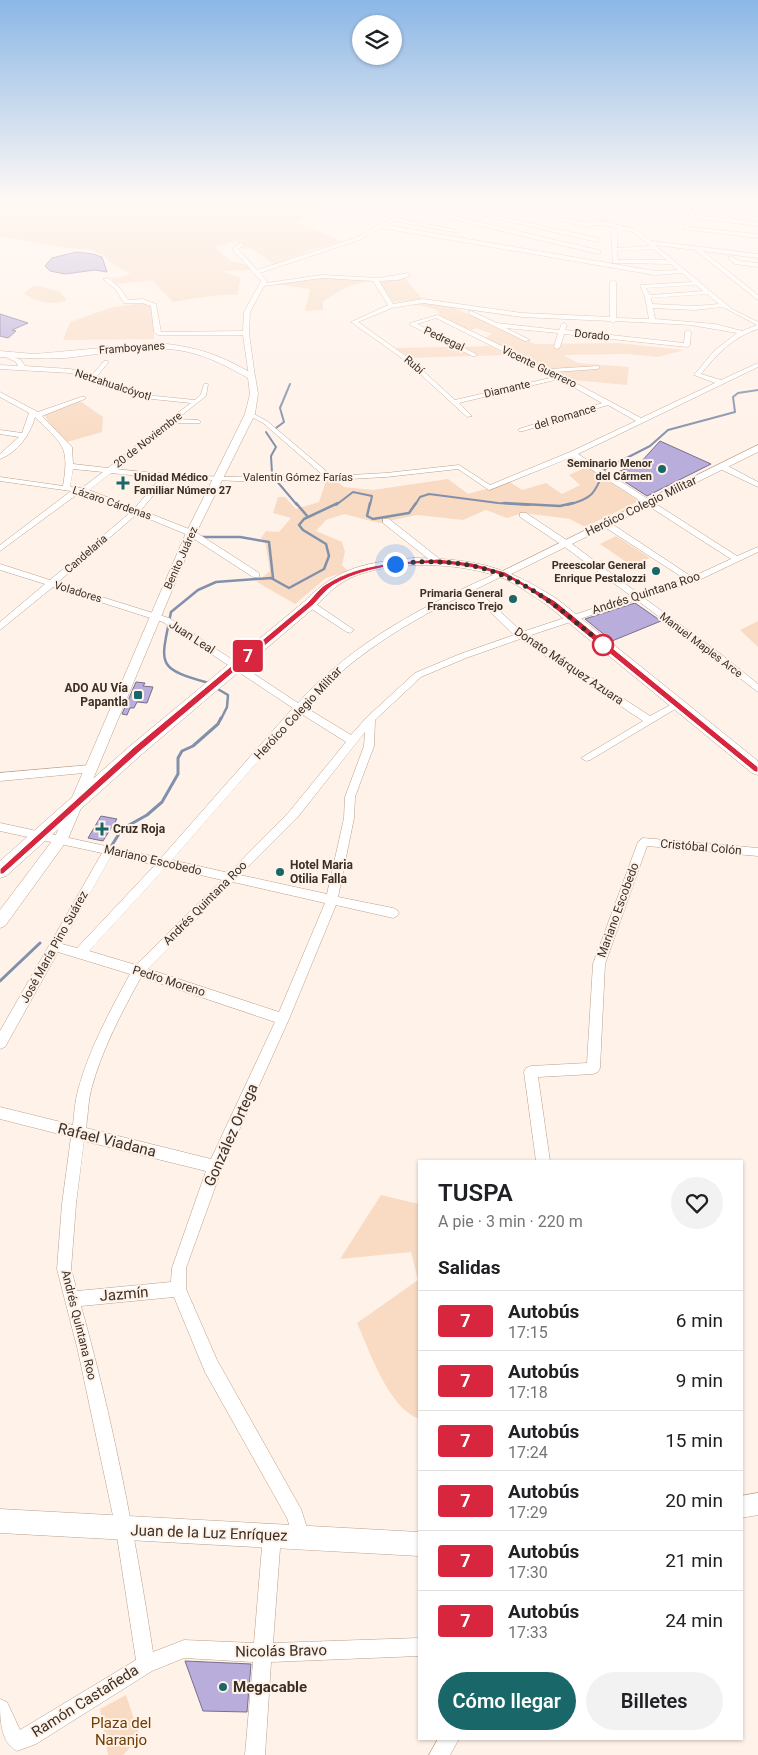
<!DOCTYPE html>
<html lang="es">
<meta charset="utf-8">
<style>
:root{--surface:#fff;--page:#f2f2f2;--text:#202124;--muted:#757577;--line:#e0e0e0;--accent:#196768}
body{margin:0;font-family:Roboto,sans-serif;background:var(--page);color:var(--text);height:100vh;display:flex;flex-direction:column;font-size:19px;white-space:nowrap}
*{box-sizing:border-box;margin:0}
p{font-size:16px;color:var(--muted)}
.icon{flex:none;width:28px;height:28px;fill:none;stroke:currentColor;stroke-width:2;stroke-linecap:round;stroke-linejoin:round}
.map{position:relative;flex:1;overflow:hidden}
.drawer{position:absolute;left:418px;top:1160px;width:325px;height:580px;display:flex;flex-direction:column;background:var(--surface);border-radius:0px;box-shadow:0 1px 4px #0004}
.drawer>*{flex:none}
.badge{padding:0 10px;border-radius:4px;font-size:18px;line-height:32px}
.fabs{position:absolute;left:352px;top:15px;display:grid;gap:10px}
.fabs a{display:grid;place-items:center;width:50px;height:50px;border-radius:50%;background:var(--surface);box-shadow:0 1px 4px #0004;font-size:25px}
.you{position:absolute;width:25px;height:25px;margin:-12px;border:4px solid #fff;border-radius:50%;background:#1a73e8;box-shadow:0 0 0 8px #1a73e833}
.map>.badge{position:absolute;translate:-50% -50%;box-shadow:0 0 0 2px #fff}
h2{padding:0 20px;font-size:19px;line-height:45px}
.round{display:grid;place-items:center;flex:none;width:52px;height:52px;border-radius:26px;background:var(--page)}
.head{display:flex;align-items:center;justify-content:space-between;height:85px;padding:0 20px}
h1{font-size:24px;font-weight:600;line-height:38px}
.action{display:flex;gap:10px;margin-top:auto;padding:10px 20px}
.action a{flex:1;height:58px;border-radius:30px;background:var(--accent);color:#fff;font-size:20px;font-weight:600;line-height:58px;text-align:center}
.action a+a{background:var(--page);color:var(--text)}
ul{padding:0;list-style:none}
li{display:flex;align-items:center;gap:15px;height:60px;padding:0 20px;border-top:1px solid var(--line)}
li div{flex:1}
li b{display:block;font-size:19px}
li em{font-style:normal}
li .badge{min-width:55px;font-weight:700;text-align:center}
.map>svg:first-child{display:block}
.green{fill:#f9dbc3}
.lines{fill:none;stroke-linecap:round;stroke-linejoin:round}
.stream-far2{stroke:#8191ab;stroke-width:2}
.stream-far1{stroke:#8191ab;stroke-width:2.5}
.stream{stroke:#8191ab;stroke-width:3}
.building{fill:#b8addb;stroke:#77708e}
.street-casing{stroke:#bda089;stroke-width:1}
.secondary-casing{stroke:#bda089;stroke-width:1}
.primary-casing{stroke:#bda089;stroke-width:1}
.street{fill:#fff;fill-rule:evenodd}
.secondary{fill:#fff;fill-rule:evenodd}
.primary{fill:#fff;fill-rule:evenodd}
.line{fill:#d7263d;stroke:#fff}
.walk{stroke:#3b3026;stroke-width:5;stroke-dasharray:0 9}
.poi-dot{fill:#196768;stroke:#fff2e9;stroke-width:2}
.stop-dot{fill:#fff;stroke:#d7263d;stroke-width:2.5}
.labels{text-anchor:middle;dominant-baseline:central;stroke-width:4;stroke-linejoin:round;paint-order:stroke}
.far-street-label{font-size:11px;fill:#3b3026;stroke:#fff2e9}
.far-poi-label{font-size:11px;font-weight:bold;fill:#3b3026;stroke:#fff2e9;text-anchor:end}
.street-label{font-size:12px;fill:#3b3026;stroke:#fff2e9}
.poi-label{font-size:12px;font-weight:bold;fill:#3b3026;stroke:#fff2e9;text-anchor:start}
.near-street-label{font-size:15px;fill:#3b3026;stroke:#fff2e9}
.near-poi-label{font-size:15px;font-weight:bold;fill:#3b3026;stroke:#fff2e9;text-anchor:start}
.near-park-label{font-size:15px;fill:#703d02;stroke:#fff2e9}
</style>
<div class="map">
<svg width="758" height="1755" viewBox="0 0 758 1755">
<rect width="100%" height="100%" fill="#fff2e9"/>
<!-- green -->
<path class="green" d="M0 198H327L326 210 296 222 342 241 302 253 275 266 252 248 242 249 236 241 214 247 231 261 247 265 252 270 221 271 241 278 237 295C215 294 195 299 173 302L152 280 116 284 111 278 126 276 130 273 112 264 106 257 91 250 58 247 0 236Z
M307 277H352L368 281 347 287 323 301V310L305 311 310 289 275 284Z
M405 278 422 299 393 302 379 282Z
M37 286 59 291 67 300C56 306 33 302 24 293L31 287Z
M143 303 153 306 154 339 63 340 70 322 113 307Z
M403 304H437L452 307 535 344 619 343 684 350 658 357 627 354 563 355 578 363 629 367 627 385 572 380 483 339 492 334 476 328 468 332 444 320 436 310 424 306Z
M490 346 508 355 411 358 395 348Z
M80 401 103 417 102 432 67 442 54 432 44 414Z
M587 467 639 501 585 527 570 519 523 513 507 518 486 510 463 520 417 515 379 523 344 514 326 520 316 531 342 542 345 552 342 565 348 571 326 578 295 604 257 582 270 571 265 541 261 538 266 531 279 532 291 518 273 513 278 497H285L296 509 319 502 326 481H336L344 487 373 490 448 479 468 494 510 482 522 490 546 483 562 494 580 485 569 475Z
M616 536 650 558 632 566 600 544Z
M758 621V647L740 630Z
M381 1195 419 1204V1419C388 1407 370 1352 357 1323L418 1280 411 1252 340 1259Z
M126 1695 140 1737 123 1755H108L100 1709Z"/>
<g class="lines">
<!-- stream-far2 -->
<path class="stream-far2" d="M276 428 284 422 280 408 290 384
M266 432 276 447 271 456 272 473
M275 479 297 505
M336 505 353 492 372 496 370 505
M415 505 420 497 429 494 498 503 529 505
M567 505C593 499 595 493 605 469L650 446 668 430 735 412 733 397 738 393 758 390"/>
<!-- stream-far1 -->
<path class="stream-far1" d="M296 503 308 517
M370 503 367 516 373 519 409 513 416 503
M504 503 560 506 573 503
M198 537H240L269 542 273 578
M209 683C154 668 161 664 171 612L198 590 216 582 271 578 289 588 324 569 329 556 326 544 303 530 299 525 304 519 338 503
M216 688 228 695 227 707 221 719"/>
<!-- stream -->
<path class="stream" d="M112 845 122 829 147 815 162 802 178 774V758L182 751 193 746 218 724 221 718
M0 981 40 943"/>
</g>
<!-- building -->
<path class="building" d="M76 252 93 254 102 257 107 272 95 270 65 274 50 271 45 266 52 258Z
M0 314 28 323 12 330 16 331 8 338 0 336Z
M660 441 711 464 647 496 613 474 640 463Z
M635 603 661 621 612 641 585 619Z
M136 682 145 683 143 686 153 687 147 703 137 702 134 708H130L127 715 122 714Z
M101 816 117 819 103 841 88 838Z
M185 1661 251 1664 247 1712 203 1711Z"/>
<g class="lines">
<!-- street casing -->
<g class="street-casing">
<path id="street" d="M443 198H450L400 219 457 230 459 233 394 221 386 225 655 271 678 270 671 264 613 263 611 233 618 228C609 226 597 223 589 227L464 198H474L582 222H605L635 229 651 241 758 254V258L703 251 758 295V300L695 250 655 245 732 309 758 322V329C733 337 717 354 701 374L721 380 758 363V367L578 454 737 556 758 547V552L695 582 644 598 722 655 758 684V692L637 600 528 636 650 716 674 703H680L682 705 590 760 586 761 581 758 643 721 520 639 466 658 421 677 375 720 374 746 355 797 354 818 338 897 393 908 397 910 399 913 397 916 393 918 336 905 289 1019 222 1168 186 1268V1289L217 1360 301 1509 310 1537 307 1543 301 1546 295 1543 287 1518 205 1372 174 1297 81 1306C113 1420 135 1535 153 1652L184 1640 254 1643 263 1535 266 1529 272 1526 278 1529 281 1535 273 1643 419 1638V1656L271 1662 265 1755H245L253 1662 184 1658 152 1671 36 1744 17 1751C0 1742 0 1719 0 1699L7 1702 20 1730 136 1660 116 1530 78 1351 57 1269 62 1204 71 1137 0 1119V1107L73 1125C74 1114 75 1101 78 1090 89 1049 110 1011 130 974L58 952 5 1047 0 1049V1031L102 853 0 831V823L161 858 293 708 163 622 53 587 0 630V622L45 584 0 570V564L50 580 131 512 79 493 0 551V545L71 491 0 481V477L63 486C70 444 62 445 35 417 30 435 18 452 0 459V454L19 437 0 434V430L22 433 29 413 0 397V392L38 412 81 397H85V399L42 416 72 447 73 464 108 468 168 420 191 403 142 398 91 378 70 373 0 369V365L18 366 16 362 2 355 5 353 21 360 25 366 70 369 92 375 104 361H108V363L97 376 145 395 195 400 201 394 204 384H208L206 396 177 419 198 420 201 422 200 423H172L116 469C184 477 254 479 324 476L263 423 248 415 247 414 250 412 267 421 332 476 386 473 459 465 490 485 570 452 636 421 608 405 523 431H519V429L602 403 559 379 459 403 472 416 467 417 406 361 351 322 388 305 373 281 322 278 264 286 250 312 249 333 255 377 252 379 249 377 243 335H158L154 332 151 306 142 303H124L116 290 103 279 108 278 120 288 128 300 143 299 156 304 161 332 243 331 244 312 261 281 232 249 240 243 245 244 238 249 257 270 355 238 384 222ZM381 228 655 275 682 273 692 282 640 285 645 297 649 319 616 318V282L613 280 610 282V317L522 313 423 299 393 304 379 281 398 280 410 276 408 273 379 278 322 275 266 283 267 281 260 273 359 240ZM623 230 633 232 650 246 617 248V234ZM653 249 667 260H618L617 251ZM696 285 703 291 650 295 646 288ZM707 294 719 304 695 306 652 304 651 298ZM423 303 522 317 610 321 613 323 616 321 691 325 737 333 714 351 694 375 715 383 641 418 555 372 597 369 599 368V366L549 369 438 315 410 323V325L472 356H476V354L417 324 436 318 554 377 455 400 410 359 358 322 392 308ZM723 307 757 325 742 331 715 324 655 319 653 308 695 310ZM572 457 731 559 692 577 609 522H603V526L685 579 639 594 568 541 526 513H520V517L562 545 631 596 522 632 476 589 507 574 506 572H500C426 604 353 642 298 703L169 618 57 583 137 514 188 535 253 577H259V573L194 531 141 510 168 478 237 481H312L386 477 458 469 489 490ZM73 469 103 472 82 488 70 487ZM111 473 160 478 135 508 89 490ZM470 592 514 635 460 654 415 673 367 717 351 735 305 707C350 657 408 621 470 592ZM300 713 346 742 289 812 229 873 172 860ZM365 732 364 746 345 797 344 818 327 894 240 875 297 818ZM111 856 155 865 77 948 62 944ZM166 867 222 880 136 965 89 951ZM233 882 325 903 279 1012 148 969ZM141 977 275 1022 211 1159 86 1128C88 1116 88 1102 91 1090 102 1049 121 1014 141 977ZM84 1141 206 1171 172 1268 171 1282 77 1291 71 1269 76 1204Z
M519 198H528L609 219 606 221Z
M542 198H599L608 200 606 201Z
M706 198H711L696 211 694 215 727 219C732 210 742 198 752 198L735 213 732 219 758 222V226L693 218 688 227 758 234V238L683 229C686 216 694 207 706 198Z
M444 204 597 238 600 240 597 242 442 206Z
M428 210 598 250 601 252 598 254 426 213Z
M731 256 739 261 758 263V267L735 264 728 258Z
M471 311 497 323 559 330 562 324 564 323 567 325 565 330 684 343 685 332 688 330 691 332 690 345 687 347 564 334 560 347 557 349 554 347 558 333 506 328 530 340 525 341 469 314V312Z
M720 465H726L758 482V487L720 469Z
M383 519H389L441 560V564H435L383 523Z
M310 601 313 602 354 630 350 633 347 632 307 606 306 604Z
M90 765 94 766 95 769 94 772 0 781V773Z
M643 838 758 848V856L647 846 605 964 600 1068 598 1072 593 1074 538 1077 550 1161H536L524 1072 526 1068 531 1066 587 1063 593 964 638 842Z
M438 1739H459L450 1755H429Z"/>
</g>
<!-- secondary casing -->
<g class="secondary-casing">
<path id="secondary" d="M158 343C199 347 220 355 255 375L258 394 255 414 196 533 68 839 5 926 0 928V910L55 837 186 533 245 414 250 394 248 378C228 367 210 357 188 352 148 343 106 354 65 358 43 359 22 358 0 357V351L34 354Z
M758 445V452L507 576 503 577 497 574Z
M758 1493V1515L741 1518V1496Z
M0 1509 419 1532V1556L0 1533Z"/>
</g>
<!-- primary casing -->
<g class="primary-casing">
<path id="primary" d="M414 558C476 559 505 566 557 599L758 761V775L752 773 547 605C533 596 520 586 505 579 463 562 392 559 350 578 336 585 326 595 315 607L142 754 6 876 0 878V861L130 746 305 601C338 567 368 562 414 558Z"/>
</g>
<!-- street -->
<use href="#street" class="street"/>
<!-- secondary -->
<use href="#secondary" class="secondary"/>
<!-- primary -->
<use href="#primary" class="primary"/>
</g>
<!-- sky -->
<linearGradient id="sky" x2="0" y2="1"><stop stop-color="#8bb7e6"/><stop offset="0.45" stop-color="#fff9f5"/><stop offset="1" stop-color="#fff9f5" stop-opacity="0"/></linearGradient>
<rect width="758" height="444" fill="url(#sky)"/>
<!-- line -->
<path class="line" d="M438 559 472 563 505 572 555 601 758 767V772H755L549 604C534 594 518 581 500 575 453 558 375 559 332 586 325 591 319 599 313 605L139 752 3 874H0V869L133 748 308 602C314 596 320 587 328 583 361 563 401 562 438 559Z"/>
<g class="lines">
<!-- walk -->
<path class="walk" d="M395 564C468 555 515 572 571 618 581 627 593 635 603 645"/>
</g>
<!-- markers -->
<g class="poi-dot">
<circle cx="662" cy="469" r="5"/>
<path d="M120.5 475.5h5v5h5v5h-5v5h-5v-5h-5v-5h5z"/>
<circle cx="656" cy="571" r="5"/>
<circle cx="513" cy="599" r="5"/>
<rect x="133" y="690" width="10" height="10" rx="2.5"/>
<path d="M99.5 821.5h5v5h5v5h-5v5h-5v-5h-5v-5h5z"/>
<circle cx="280" cy="872" r="5"/>
<circle cx="223" cy="1687" r="5"/>
</g>
<circle class="stop-dot" cx="603" cy="645" r="10"/>
<g class="labels">
<!-- far-street labels -->
<g class="far-street-label">
<text transform="translate(592 335) rotate(6)">Dorado</text>
<text transform="translate(444 339) rotate(25)">Pedregal</text>
<text transform="translate(132 348) rotate(-4)">Framboyanes</text>
<text transform="translate(414 365) rotate(40)">Rubí</text>
<text transform="translate(539 367) rotate(26)">Vicente Guerrero</text>
<text transform="translate(113 385) rotate(18)">Netzahualcóyotl</text>
<text transform="translate(507 389) rotate(-13)">Diamante</text>
<text transform="translate(565 417) rotate(-17)">del Romance</text>
<text transform="translate(148 440) rotate(-38)">20 de Noviembre</text>
<text x="298" y="477">Valentín Gómez Farías</text>
<text transform="translate(112 503) rotate(19)">Lázaro Cárdenas</text>
<text transform="translate(86 554) rotate(-41)">Candelaria</text>
<text transform="translate(181 558) rotate(-66)">Benito Juárez</text>
<text transform="translate(78 592) rotate(17)">Voladores</text>
<text transform="translate(701 645) rotate(37)">Manuel Maples Arce</text>
</g>
<!-- far-poi labels -->
<g class="far-poi-label">
<text x="652" y="463">Seminario Menor<tspan x="652" dy="13">del Cármen</tspan></text>
<text x="134" y="477" text-anchor="start">Unidad Médico<tspan x="134" dy="13">Familiar Número 27</tspan></text>
<text x="646" y="565">Preescolar General<tspan x="646" dy="13">Enrique Pestalozzi</tspan></text>
<text x="503" y="593">Primaria General<tspan x="503" dy="13">Francisco Trejo</tspan></text>
</g>
<!-- street labels -->
<g class="street-label">
<text transform="translate(641 506) rotate(-26)">Heróico Colegio Militar</text>
<text transform="translate(646 593) rotate(-18)">Andrés Quintana Roo</text>
<text transform="translate(192 637) rotate(33)">Juan Leal</text>
<text transform="translate(569 666) rotate(34)">Donato Márquez Azuara</text>
<text transform="translate(298 713) rotate(-47)">Heróico Colegio Militar</text>
<text transform="translate(701 847) rotate(5)">Cristóbal Colón</text>
<text transform="translate(153 860) rotate(13)">Mariano Escobedo</text>
<text transform="translate(205 903) rotate(-45)">Andrés Quintana Roo</text>
<text transform="translate(618 910) rotate(-70)">Mariano Escobedo</text>
<text transform="translate(54 947) rotate(-61)">José María Pino Suárez</text>
<text transform="translate(169 981) rotate(18)">Pedro Moreno</text>
<text transform="translate(79 1325) rotate(76)">Andrés Quintana Roo</text>
</g>
<!-- poi labels -->
<g class="poi-label">
<text x="128" y="688" text-anchor="end">ADO AU Vía<tspan x="128" dy="14">Papantla</tspan></text>
<text x="113" y="829">Cruz Roja</text>
<text x="290" y="865">Hotel Maria<tspan x="290" dy="14">Otilia Falla</tspan></text>
</g>
<!-- near-street labels -->
<g class="near-street-label">
<text transform="translate(231 1135) rotate(-66)">González Ortega</text>
<text transform="translate(107 1140) rotate(14)">Rafael Viadana</text>
<text transform="translate(124 1294) rotate(-5)">Jazmín</text>
<text transform="translate(209 1533) rotate(2)">Juan de la Luz Enríquez</text>
<text transform="translate(281 1651) rotate(-1)">Nicolás Bravo</text>
<text transform="translate(85 1701) rotate(-32)">Ramón Castañeda</text>
</g>
<!-- near-poi labels -->
<g class="near-poi-label">
<text x="233" y="1687">Megacable</text>
</g>
<!-- near-park labels -->
<g class="near-park-label">
<text x="121" y="1723">Plaza del<tspan x="121" dy="17">Naranjo</tspan></text>
</g>
</g>
</svg>
<div class="fabs">
<a><svg class="icon" aria-label="layers" viewBox="0 0 24 24"><path d="M12 4l9 5-9 5-9-5zM3 14l9 5 9-5"/></svg></a>
</div>
<div class="you" style="left:395px;top:564px"></div>
<b class="badge" style="left:248px;top:656px;background:#d7263d;color:#fff">7</b>
<section class="drawer">
<div class="head"><div><h1>TUSPA</h1><p>A pie · 3 min · 220 m</p></div><a class="round"><svg class="icon" aria-label="heart" viewBox="0 0 24 24"><path d="M12 20l-8-8c-3-5 5-10 8-4 3-6 11-1 8 4z"/></svg></a></div>
<h2>Salidas</h2>
<ul>
<li><span class="badge" style="background:#d7263d;color:#fff">7</span><div><b>Autobús</b><p>17:15</p></div><em>6 min</em></li>
<li><span class="badge" style="background:#d7263d;color:#fff">7</span><div><b>Autobús</b><p>17:18</p></div><em>9 min</em></li>
<li><span class="badge" style="background:#d7263d;color:#fff">7</span><div><b>Autobús</b><p>17:24</p></div><em>15 min</em></li>
<li><span class="badge" style="background:#d7263d;color:#fff">7</span><div><b>Autobús</b><p>17:29</p></div><em>20 min</em></li>
<li><span class="badge" style="background:#d7263d;color:#fff">7</span><div><b>Autobús</b><p>17:30</p></div><em>21 min</em></li>
<li><span class="badge" style="background:#d7263d;color:#fff">7</span><div><b>Autobús</b><p>17:33</p></div><em>24 min</em></li>
</ul>
<div class="action"><a>Cómo llegar</a><a>Billetes</a></div>
</section>
</div>
